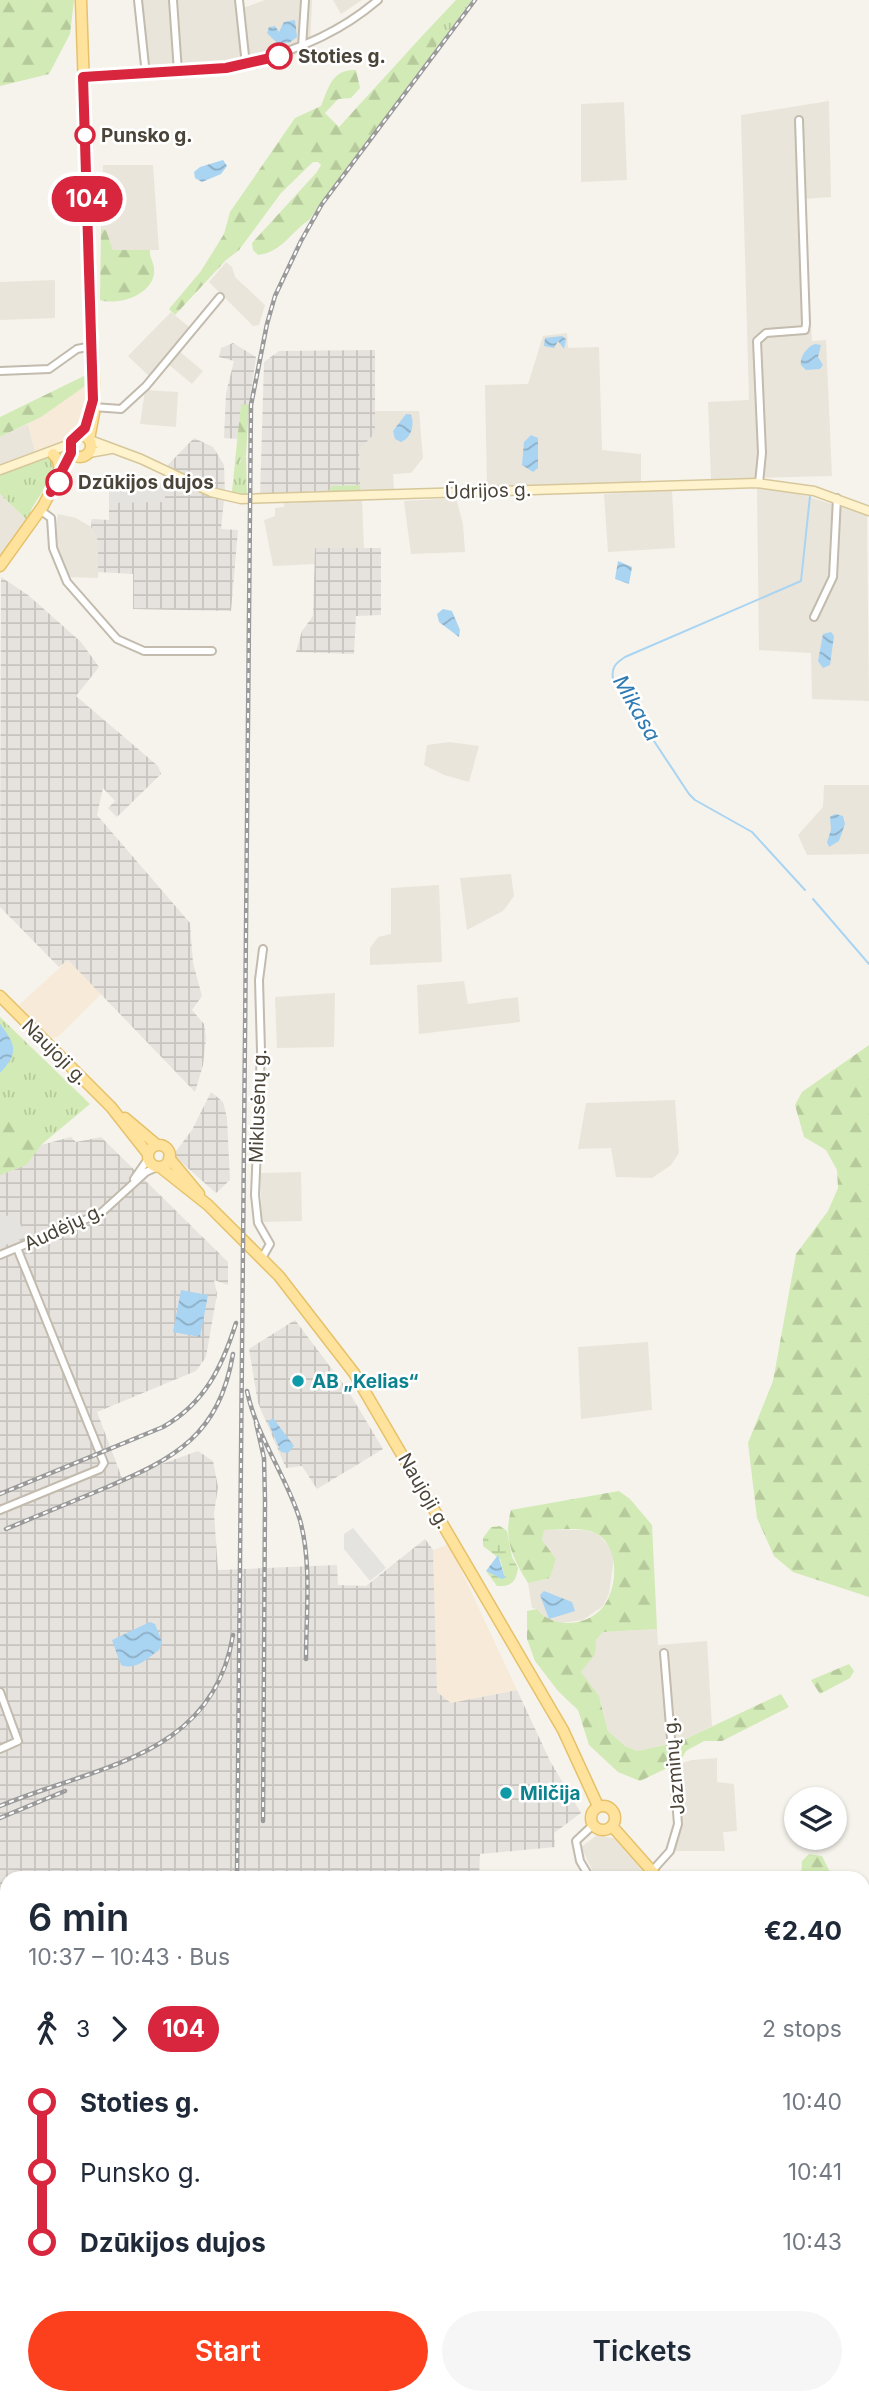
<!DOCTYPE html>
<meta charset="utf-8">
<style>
:root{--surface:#fff;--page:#f6f6f7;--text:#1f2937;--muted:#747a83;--accent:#fc3f1d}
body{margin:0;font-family:Inter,sans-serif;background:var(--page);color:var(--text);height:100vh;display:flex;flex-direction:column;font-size:26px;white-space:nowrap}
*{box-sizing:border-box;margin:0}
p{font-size:23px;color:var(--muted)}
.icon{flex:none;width:38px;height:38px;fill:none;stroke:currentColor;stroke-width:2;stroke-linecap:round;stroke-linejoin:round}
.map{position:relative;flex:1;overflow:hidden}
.sheet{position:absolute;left:0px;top:1871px;width:870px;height:534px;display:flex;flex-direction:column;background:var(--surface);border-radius:21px 21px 0 0;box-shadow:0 2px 5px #0004}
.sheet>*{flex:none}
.badge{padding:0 14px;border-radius:23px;font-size:24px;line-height:46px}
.buttons{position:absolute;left:784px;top:1787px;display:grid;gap:14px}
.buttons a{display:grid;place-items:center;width:63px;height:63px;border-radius:50%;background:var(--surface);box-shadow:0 2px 5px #0004;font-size:35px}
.map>.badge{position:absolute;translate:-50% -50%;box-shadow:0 0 0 4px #fff}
.legs{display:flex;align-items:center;gap:10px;height:77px;padding:0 28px;font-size:23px}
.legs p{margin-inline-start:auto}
.summary{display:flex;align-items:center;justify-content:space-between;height:119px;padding:0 28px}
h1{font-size:38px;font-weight:600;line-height:52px}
.action{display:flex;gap:14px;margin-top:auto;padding:14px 28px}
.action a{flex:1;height:80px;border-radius:42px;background:var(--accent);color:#fff;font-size:28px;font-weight:600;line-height:80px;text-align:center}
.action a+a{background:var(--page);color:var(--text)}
ul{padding:0 28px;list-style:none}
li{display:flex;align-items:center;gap:24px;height:70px;font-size:26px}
li i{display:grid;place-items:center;width:10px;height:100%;margin:0 9px;background:currentColor}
li i::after{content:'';width:18px;height:18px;margin:-9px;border:5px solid;border-radius:50%;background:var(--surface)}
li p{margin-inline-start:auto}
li:first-child i{background:linear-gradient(#0000 50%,currentColor 0)}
li:last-child i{background:linear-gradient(currentColor 50%,#0000 0)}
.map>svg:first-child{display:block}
.residential{fill:#eae5da}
.commercial{fill:#f7ead8}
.industrial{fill:url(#industrial-grid)}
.grass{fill:url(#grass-tufts)}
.forest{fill:url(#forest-firs)}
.wetland{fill:url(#wetland-marsh)}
.parking{fill:#e5e3e0}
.water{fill:url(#water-waves)}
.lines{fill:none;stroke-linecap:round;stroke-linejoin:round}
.stream{stroke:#a9d4f2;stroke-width:2}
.street-casing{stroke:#c2bbae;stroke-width:10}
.secondary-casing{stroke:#d6c79b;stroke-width:11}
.primary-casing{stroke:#e6c16a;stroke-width:13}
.street{stroke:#fff;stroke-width:6}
.secondary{stroke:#fff3cd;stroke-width:8}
.primary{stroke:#ffe39c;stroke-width:10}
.rail-casing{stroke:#9a9a9a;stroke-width:4.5}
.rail{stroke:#fff;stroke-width:2;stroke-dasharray:5;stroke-linecap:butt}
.line-1-casing{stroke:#fff;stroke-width:16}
.line-1{stroke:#d7263d;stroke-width:10}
.stop-1-dot{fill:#fff;stroke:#d7263d;stroke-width:3.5}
.culture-dot{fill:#0f9aa8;stroke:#fff;stroke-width:2.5}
.labels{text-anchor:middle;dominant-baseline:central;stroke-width:5;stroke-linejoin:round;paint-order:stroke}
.stop-label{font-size:19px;font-weight:bold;fill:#4b4439;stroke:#fff;text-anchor:start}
.street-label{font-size:19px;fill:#4b4439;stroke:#fff}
.culture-label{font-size:19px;font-weight:bold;fill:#0d838f;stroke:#fff;text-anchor:start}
.water-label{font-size:21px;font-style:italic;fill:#2e7ab2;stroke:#fff}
</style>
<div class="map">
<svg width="869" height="2403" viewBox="0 0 869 2403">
<defs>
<pattern id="industrial-grid" width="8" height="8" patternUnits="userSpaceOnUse" patternTransform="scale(1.75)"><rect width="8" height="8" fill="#e6e2dd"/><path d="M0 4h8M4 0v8" fill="none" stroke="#c7c3be"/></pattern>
<pattern id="grass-tufts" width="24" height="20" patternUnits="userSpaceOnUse" patternTransform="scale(1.75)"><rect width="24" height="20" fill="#d2eab5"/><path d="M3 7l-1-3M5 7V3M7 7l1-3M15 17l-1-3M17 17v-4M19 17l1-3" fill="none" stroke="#b6ca9c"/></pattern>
<pattern id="forest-firs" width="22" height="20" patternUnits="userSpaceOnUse" patternTransform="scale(1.75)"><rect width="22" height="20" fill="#d2eab5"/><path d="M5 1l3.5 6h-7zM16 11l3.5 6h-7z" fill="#b6ca9c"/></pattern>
<pattern id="wetland-marsh" width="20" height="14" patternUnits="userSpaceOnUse" patternTransform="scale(1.75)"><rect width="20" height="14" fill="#d2eab5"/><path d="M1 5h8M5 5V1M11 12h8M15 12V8" fill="none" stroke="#b6ca9c"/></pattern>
<pattern id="water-waves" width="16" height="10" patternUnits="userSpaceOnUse" patternTransform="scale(1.75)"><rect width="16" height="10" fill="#a9d4f2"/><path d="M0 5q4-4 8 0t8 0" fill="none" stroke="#8caec5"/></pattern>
</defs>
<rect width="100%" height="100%" fill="#f6f3ec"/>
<!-- residential -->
<path class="residential" d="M134 0H237L246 7 265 0H312L310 49 271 64 219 73 143 79Z
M333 0H362L341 14Z
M829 101 831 197 804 199 812 341 826 340 832 476 711 479 708 402 749 400 741 115Z
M624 102 627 180 581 182V104Z
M103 165H153L159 250H113L106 230 101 229Z
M226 262 232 267 235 277 265 305 259 325 253 326 209 282Z
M55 280V318L0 320V282Z
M171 312 194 331 179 351 203 371 192 384 168 364 154 381 128 356Z
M567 333 568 348 599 347 602 450 641 454V483L487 488 485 385 528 384 543 336Z
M145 390 178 392 176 427 140 424Z
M375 411H419L423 458 411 473 393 474 394 491 360 492 359 450 375 433Z
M28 424 36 455 0 468V437Z
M757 488 790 491 867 515 869 701 812 699 811 653 759 650Z
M672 490 675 548 608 552 604 494Z
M0 494 27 520 0 558Z
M456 498 463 524 465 552 411 554 404 501Z
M362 499 364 548H315V564L273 566 264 520 275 516V508L284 507V503Z
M58 514 76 518 91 527 98 541V578L66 577 53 540Z
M449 742 479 746 469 782 444 775 424 765 427 745Z
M824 785H869V854L807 855 798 835 823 807Z
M511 874 514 896 503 911 467 930 460 878Z
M439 885 442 962 370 965V948L378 937 391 934V888Z
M464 981 468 1004 518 997 520 1022 419 1034 417 985Z
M335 993 334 1047 277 1048 275 997Z
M675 1100 679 1153 671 1165 652 1178 616 1177 611 1148 578 1149 586 1103Z
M301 1172 302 1221 262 1222 260 1173Z
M648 1342 652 1410 581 1419 578 1347Z
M543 1530H584L597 1534 612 1549 614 1557 609 1594 603 1606 583 1620 561 1623 549 1621 537 1609 532 1608 528 1583 550 1578 556 1559 542 1540Z
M657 1629 658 1645 707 1641 712 1726 679 1742 637 1751 625 1746 608 1731 601 1702 581 1672 589 1661 596 1640 603 1632Z
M717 1758V1782L734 1784 737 1831 723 1832 725 1851H672L680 1830 676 1765 692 1760Z
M597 1835 617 1839 649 1878H596L581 1847Z
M869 2289V2336L863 2335V2295Z
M863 2374 869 2375V2403H726L727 2398H863Z"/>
<!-- commercial -->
<path class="commercial" d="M88 384 83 426 64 445 36 455 28 424Z
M68 960 101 994 58 1037 51 1038 19 1005Z
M449 1544 517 1690 451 1703 437 1692 433 1550Z"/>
<!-- industrial -->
<path class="industrial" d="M233 343 256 357 249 405H241L238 439 224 438 226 393 234 361 219 357 221 348Z
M375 350V433L359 450 360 485 333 486 327 493 260 496 264 362 279 351Z
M194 438 213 447 224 465 225 494 165 468Z
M148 484H185L224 500 221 529 238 530 231 611 133 609V574L98 572V541L91 527 92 519 109 520V489H147Z
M315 548H381V615L356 616 354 654 296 652 302 631 313 616Z
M1 577 28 595 81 642 99 667 76 696 158 766 161 774 117 817 108 808 115 801 103 788 97 815 190 923 193 963 202 996 192 1010 204 1024 206 1037 203 1065 195 1092 68 960 59 967 0 907Z
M211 1092 223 1102 227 1118 230 1180 216 1193 173 1155 192 1130Z
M71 1137 76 1142 101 1137 228 1262V1285L214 1280 217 1294 206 1357 196 1371 97 1412 122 1478 198 1451 213 1461 218 1487 214 1513 218 1570 337 1565 338 1585 366 1586 425 1539 433 1550 437 1692 451 1703 517 1690 550 1761 581 1813 554 1833 555 1847 480 1854 479 1878H7V2398H124L126 2403H0V1175L26 1165 41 1145Z
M295 1320 347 1389 383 1449 317 1489 302 1466 286 1468 258 1403 249 1349Z
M171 2398 184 2399 641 2398V2403H171Z"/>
<!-- grass -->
<path class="grass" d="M456 0H472L435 50 436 40 423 35Z
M246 456 247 497 232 494V491L235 462 240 463 241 458Z
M50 457 57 469 32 508 27 520 0 494V473Z
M360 485V492L327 493 332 486Z
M0 1017 90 1104 41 1145 26 1165 0 1175Z"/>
<!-- forest -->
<path class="forest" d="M0 0H74L70 34 49 74 0 86Z
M434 30 439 35 435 50 309 220C291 232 282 252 258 255L253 250 252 243 317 172 321 165 318 162H313L281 193 239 250 226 260 175 315 169 309 201 271 224 234 230 212 295 118 321 106C329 87 332 69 356 70L360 88 351 98 338 99 325 113 339 127 423 35Z
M101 229 106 230 113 250H150C149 258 155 263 154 272 153 295 118 306 100 300Z
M88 374V384L41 417 0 437V417Z
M241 404 249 405 246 456 241 458 238 465 235 462Z
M869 1045V1597L793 1572 774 1556 757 1518 748 1443 773 1381 796 1254 828 1211 838 1188 837 1170 826 1150 804 1137 795 1105 802 1092Z
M0 1118C22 1117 32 1125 41 1145L26 1165 0 1175Z
M619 1491 630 1499 652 1525 657 1629 603 1632 596 1640 595 1654 581 1672 599 1696 608 1731 625 1746 637 1751 679 1742 781 1694 789 1707 722 1741H704L686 1751 680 1762 640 1781 618 1772 589 1745 578 1710 558 1691 535 1661 527 1639V1611L537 1609C552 1629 587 1627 603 1607 618 1588 620 1547 597 1534 583 1526 559 1530 544 1530L542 1540 556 1559 550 1578 528 1583C513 1559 503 1539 511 1510Z
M849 1664 854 1671 850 1678 820 1694 811 1680Z
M809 1854 822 1856 833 1878H801L802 1861Z"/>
<!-- wetland -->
<path class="wetland" d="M500 1526 507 1531 512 1557 518 1568C516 1582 511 1587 497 1586L486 1571 505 1578 500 1559 483 1546V1538L491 1527Z"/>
<!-- parking -->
<path class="parking" d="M148 484H165V502L109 503V489H147Z
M15 1212 26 1237 0 1247V1219Z
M353 1528 386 1568 370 1581 344 1549V1534Z"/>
<!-- water -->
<path class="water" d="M295 20 297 37 289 43H277L267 33 269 27 275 26 279 32 284 22Z
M223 160 227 166 221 174 202 182 195 178 194 172 200 167Z
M562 336 566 339 564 349 558 341 554 348 544 346 545 338Z
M815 344 821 345 818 357 823 365 820 369 806 370 801 365C799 357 808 346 815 344Z
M406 414 411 415C415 425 411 438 401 442L395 439 393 431Z
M531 435 538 438V468L533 472 522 465 524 442Z
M618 561 632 567 629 584 615 579Z
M443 609 452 611 460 630 459 637 439 622 437 614Z
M831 632 834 636 830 665 823 668 818 661 823 634Z
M835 814 843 816 845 824 839 841 829 847 827 842 831 830 830 817Z
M0 1024C16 1045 19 1053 0 1073Z
M181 1290 208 1295 200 1337 173 1332Z
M273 1418 294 1446 288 1453 281 1452 268 1422Z
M498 1555 505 1578 502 1579 486 1571Z
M544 1591 572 1602 575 1611 549 1619 540 1595Z
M150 1622 155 1624 162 1642 159 1650C148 1658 136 1671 121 1665L112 1640Z
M124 2398H145L148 2400 151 2398H171L172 2401 126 2403Z"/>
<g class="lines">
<!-- stream -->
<path class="stream" d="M805 890 752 832 695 800 689 794 613 679C611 667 616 663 625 657L801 581 810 496
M813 899 869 964"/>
<!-- street casing -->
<g class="street-casing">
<path id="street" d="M138 0 146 75
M173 0 178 72
M239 0 246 65
M302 47 305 0
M83 77C188 73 294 72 378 0
M0 371 49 369 77 349 92 346
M93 407 121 409 146 386 220 297
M759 483 762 453 757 341 766 333 805 330 806 324 799 120
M40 510 51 518 53 548 67 582 117 639 144 651H212
M814 617 833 577 837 498
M134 1179 148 1159
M0 1255 101 1213 146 1172 157 1167
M262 1258 270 1244 258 1223 255 1195 261 1051 259 980 263 949
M0 1510 100 1469 104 1463 17 1248
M0 1692 18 1741 0 1749
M652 1871 670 1851 678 1824 664 1653
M590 1878 580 1861 576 1841 593 1825
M0 1949 7 1946
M450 2403V2398
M644 2403V2398
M868 2403 869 2400"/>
</g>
<!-- secondary casing -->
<g class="secondary-casing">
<path id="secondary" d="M90 440 141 459 211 492 241 499 757 483 814 491 869 511
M89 453 111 449
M0 470 70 444"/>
</g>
<!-- primary casing -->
<g class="primary-casing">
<path id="primary" d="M81 0 94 384V413L89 439
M69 446a11 11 0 1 1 22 0a11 11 0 1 1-22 0Z
M53 454 58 460 60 472
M0 566 43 506 71 453
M0 996 111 1107 148 1154
M125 1118 157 1145
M148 1156a11 11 0 1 1 22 0a11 11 0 1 1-22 0Z
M169 1158 199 1194
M160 1167 208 1205 279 1276 354 1373 563 1730 598 1806
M591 1818a12 12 0 1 1 24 0a12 12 0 1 1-24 0Z
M612 1826 658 1878
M863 2099 869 2106"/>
</g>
<!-- street -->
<use href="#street" class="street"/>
<!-- secondary -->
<use href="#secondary" class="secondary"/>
<!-- primary -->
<use href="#primary" class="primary"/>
<!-- rail casing -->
<g class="rail-casing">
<path id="rail" d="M247 1391C257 1438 286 1475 300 1520 312 1564 306 1614 306 1659
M256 1423 264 1458 265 1501 263 1821
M0 1494 163 1427C205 1403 222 1367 236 1323
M6 1529C39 1515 72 1502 105 1488 176 1458 219 1435 233 1354
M0 1806C95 1766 213 1758 233 1635
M0 1818 65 1791
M237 1878 251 405 267 324 275 296 301 241 322 204 475 0
M0 2251 7 2248
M0 2266 7 2264
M0 2281 7 2278
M233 2403V2398
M257 2403V2398"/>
</g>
<!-- rail -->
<use href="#rail" class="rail"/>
</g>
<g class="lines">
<!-- line-1 casing -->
<g class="line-1-casing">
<path id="line-1" d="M59 482 51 492 71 453V441L85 428 93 400 83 77 226 68 279 56"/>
</g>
<!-- line-1 -->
<use href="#line-1" class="line-1"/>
</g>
<!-- markers -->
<g class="stop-1-dot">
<circle cx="279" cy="56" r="12"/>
<circle cx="85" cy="135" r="9"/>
<circle cx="59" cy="482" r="12"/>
</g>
<g class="culture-dot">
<circle cx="298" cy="1381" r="7"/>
<circle cx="506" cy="1793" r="7"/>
</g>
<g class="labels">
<!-- stop labels -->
<g class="stop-label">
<text x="298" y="56">Stoties g.</text>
<text x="101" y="135">Punsko g.</text>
<text x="78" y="482">Dzūkijos dujos</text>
</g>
<!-- street labels -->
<g class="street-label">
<text transform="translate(488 491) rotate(-2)">Ūdrijos g.</text>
<text transform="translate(55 1052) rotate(45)">Naujoji g.</text>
<text transform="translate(258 1106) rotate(-88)">Miklusėnų g.</text>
<text transform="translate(64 1227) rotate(-25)">Audėjų g.</text>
<text transform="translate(424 1491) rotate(60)">Naujoji g.</text>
<text transform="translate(674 1766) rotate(-95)">Jazminų g.</text>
</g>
<!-- culture labels -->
<g class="culture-label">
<text x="312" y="1381">AB „Kelias“</text>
<text x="520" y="1793">Milčija</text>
</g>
<!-- water labels -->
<g class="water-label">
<text transform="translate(637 708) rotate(60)">Mikasa</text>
</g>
</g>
</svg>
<div class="buttons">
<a><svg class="icon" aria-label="layers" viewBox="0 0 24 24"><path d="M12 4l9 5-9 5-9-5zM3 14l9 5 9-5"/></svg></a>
</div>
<b class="badge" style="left:87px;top:199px;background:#d7263d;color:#fff">104</b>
<section class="sheet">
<div class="summary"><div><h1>6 min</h1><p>10:37 – 10:43 · Bus</p></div><b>€2.40</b></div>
<div class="legs"><svg class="icon" aria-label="walk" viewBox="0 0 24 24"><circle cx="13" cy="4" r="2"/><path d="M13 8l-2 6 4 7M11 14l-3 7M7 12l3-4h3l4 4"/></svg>3<svg class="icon" aria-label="forward" viewBox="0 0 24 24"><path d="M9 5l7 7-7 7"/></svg><b class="badge" style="background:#d7263d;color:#fff">104</b><p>2 stops</p></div>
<ul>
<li><i style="color:#d7263d"></i><b>Stoties g.</b><p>10:40</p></li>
<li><i style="color:#d7263d"></i><span>Punsko g.</span><p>10:41</p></li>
<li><i style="color:#d7263d"></i><b>Dzūkijos dujos</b><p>10:43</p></li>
</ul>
<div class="action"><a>Start</a><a>Tickets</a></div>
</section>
</div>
